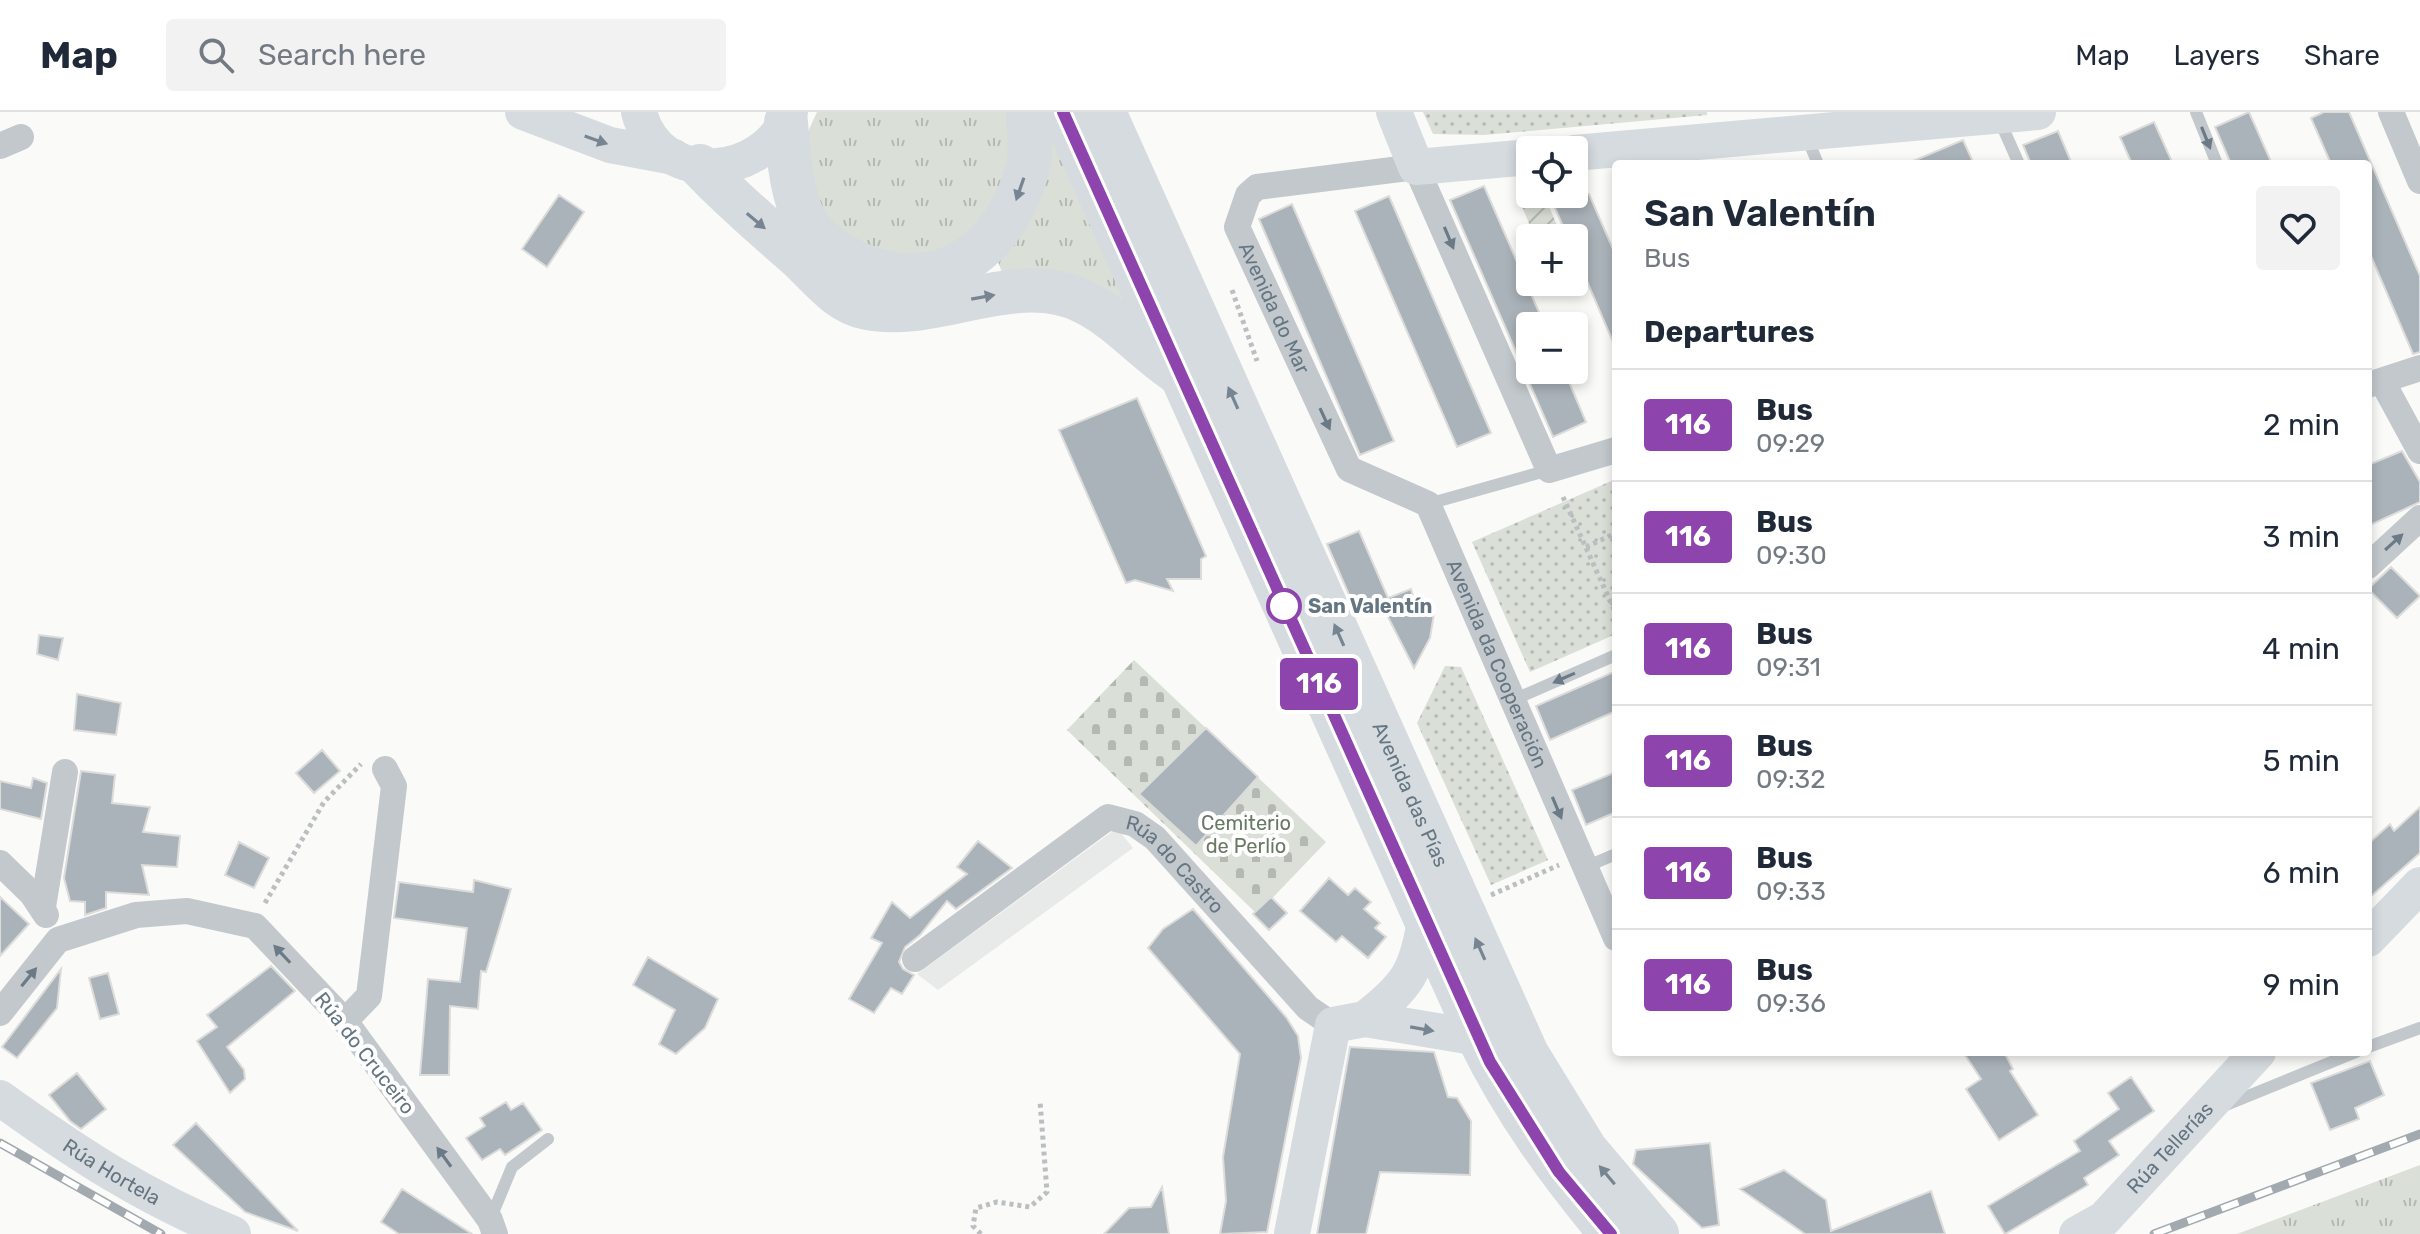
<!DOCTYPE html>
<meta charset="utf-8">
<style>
:root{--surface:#fff;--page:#f2f2f3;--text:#1f2937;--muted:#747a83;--line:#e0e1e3}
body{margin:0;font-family:Rubik,sans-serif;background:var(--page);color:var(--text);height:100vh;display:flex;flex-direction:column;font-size:30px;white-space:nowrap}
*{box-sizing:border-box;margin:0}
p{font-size:26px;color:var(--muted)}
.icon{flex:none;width:44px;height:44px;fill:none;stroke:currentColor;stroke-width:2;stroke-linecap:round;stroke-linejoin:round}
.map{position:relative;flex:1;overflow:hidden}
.panel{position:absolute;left:1612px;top:48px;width:760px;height:896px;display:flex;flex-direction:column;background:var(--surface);border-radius:8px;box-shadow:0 4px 12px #0003}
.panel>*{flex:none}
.badge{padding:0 16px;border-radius:6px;font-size:28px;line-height:52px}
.fabs{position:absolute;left:1516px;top:24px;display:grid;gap:16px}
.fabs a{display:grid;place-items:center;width:72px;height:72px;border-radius:8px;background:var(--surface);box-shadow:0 4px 12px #0003;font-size:40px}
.map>.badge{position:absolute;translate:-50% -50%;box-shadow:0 0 0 4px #fff}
h2{padding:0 32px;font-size:30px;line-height:72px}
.round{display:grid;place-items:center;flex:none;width:84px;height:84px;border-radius:8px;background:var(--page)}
.summary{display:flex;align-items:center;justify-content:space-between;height:136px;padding:0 32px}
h1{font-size:38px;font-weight:600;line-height:60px}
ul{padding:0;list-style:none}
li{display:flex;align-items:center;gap:24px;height:112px;padding:0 32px;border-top:2px solid var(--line)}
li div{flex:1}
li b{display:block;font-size:30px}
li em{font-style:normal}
li .badge{min-width:88px;font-weight:700;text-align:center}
header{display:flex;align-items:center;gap:48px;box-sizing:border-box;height:112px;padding:0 40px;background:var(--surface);border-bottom:2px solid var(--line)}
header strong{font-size:38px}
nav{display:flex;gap:44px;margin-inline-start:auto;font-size:28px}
.search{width:560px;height:72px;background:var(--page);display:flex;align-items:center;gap:20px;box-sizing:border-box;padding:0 28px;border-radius:8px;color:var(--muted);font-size:30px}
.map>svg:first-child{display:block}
.built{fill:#e8e9e9}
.grass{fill:url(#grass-tufts)}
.cemetery{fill:url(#cemetery-stones)}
.park{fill:url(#park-dots)}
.garden{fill:url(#garden-furrows)}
.building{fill:#aab3b9;stroke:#dcdcda;stroke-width:2}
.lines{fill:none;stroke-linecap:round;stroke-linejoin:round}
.path{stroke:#bbbfc2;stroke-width:5;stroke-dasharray:4 4;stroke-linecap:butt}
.lane{stroke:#c3c8cc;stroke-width:12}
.street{stroke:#c3c8cc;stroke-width:26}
.secondary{stroke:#d6dbdf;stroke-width:36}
.highway{stroke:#d6dbdf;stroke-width:44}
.rail-casing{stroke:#a2aab0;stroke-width:9}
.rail{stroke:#fff;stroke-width:6;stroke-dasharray:18;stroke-linecap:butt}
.oneway{fill:#6a7a87}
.oneway2{fill:#768591}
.line-casing{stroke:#fff;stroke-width:18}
.line{stroke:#8e44ad;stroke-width:12}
.stop-dot{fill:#fff;stroke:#8e44ad;stroke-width:4}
.labels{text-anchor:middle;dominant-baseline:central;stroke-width:8;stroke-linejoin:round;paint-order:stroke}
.street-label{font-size:20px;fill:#657683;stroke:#fff}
.stop-label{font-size:20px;font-weight:bold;fill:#657683;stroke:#fff;text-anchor:start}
.park-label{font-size:20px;fill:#687a64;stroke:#fff}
</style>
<header>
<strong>Map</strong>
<div class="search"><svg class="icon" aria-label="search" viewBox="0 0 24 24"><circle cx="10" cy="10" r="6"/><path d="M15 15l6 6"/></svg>Search here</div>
<nav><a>Map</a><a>Layers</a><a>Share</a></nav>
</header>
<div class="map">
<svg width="2420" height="1122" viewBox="0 0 2420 1122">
<defs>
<pattern id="grass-tufts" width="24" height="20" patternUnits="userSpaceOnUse" patternTransform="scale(2)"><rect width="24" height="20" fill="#dadfd7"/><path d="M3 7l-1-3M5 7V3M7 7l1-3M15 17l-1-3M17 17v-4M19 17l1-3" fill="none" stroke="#b4b9b4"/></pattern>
<pattern id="cemetery-stones" width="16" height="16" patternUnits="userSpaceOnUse" patternTransform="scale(2)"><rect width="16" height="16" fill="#dadfd7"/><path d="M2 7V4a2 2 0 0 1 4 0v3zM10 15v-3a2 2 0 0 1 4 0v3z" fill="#b4b9b4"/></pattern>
<pattern id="park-dots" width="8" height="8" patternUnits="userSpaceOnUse" patternTransform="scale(2)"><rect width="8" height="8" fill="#dadfd7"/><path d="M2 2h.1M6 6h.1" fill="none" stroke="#b4b9b4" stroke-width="1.8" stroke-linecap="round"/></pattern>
<pattern id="garden-furrows" width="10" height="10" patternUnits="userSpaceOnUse" patternTransform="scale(2)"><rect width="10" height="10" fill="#dadfd7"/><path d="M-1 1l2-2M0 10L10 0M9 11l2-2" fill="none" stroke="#b4b9b4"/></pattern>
</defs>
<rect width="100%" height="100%" fill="#fafaf8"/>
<!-- built -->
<path class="built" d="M1117 716 1133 736 938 878 917 862Z"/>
<!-- grass -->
<path class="grass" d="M817 0H1009V43L998 84 973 122 939 145 895 150 823 110 807 73 806 24Z
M1042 2 1130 193 1003 163 997 147Z
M2420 1053V1122H2237Z"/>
<!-- cemetery -->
<path class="cemetery" d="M1134 548 1326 730 1257 802 1067 618Z"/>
<!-- park -->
<path class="park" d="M1423 0H1707V3L1484 23 1433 22Z
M1616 367V522L1530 560 1472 430Z
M1445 554 1461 555 1548 748 1491 773 1417 611Z"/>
<!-- garden -->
<path class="garden" d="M1544 82 1562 126H1535L1521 92Z"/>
<!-- building -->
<path class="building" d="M2249 0 2272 52H2231L2215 15Z
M2324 0H2349L2420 164V240L2413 242 2368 137V52H2331L2311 6Z
M2154 10 2173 52H2132L2120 25Z
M2058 19 2072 52H2031L2023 33Z
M1963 28 1974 52H1906Z
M1484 74 1545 214H1530V258H1564L1586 310 1553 325 1450 88Z
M1549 82H1589L1616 144V237L1574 139V126H1568Z
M559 83 584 100 547 155 522 137Z
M1389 84 1491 321 1457 335 1355 99Z
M1292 92 1394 329 1360 343 1259 107Z
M1137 286 1206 444 1201 447V467H1167L1173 479 1135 468 1126 471 1059 318Z
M2402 339 2420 370V390L2368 414V353Z
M1359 419 1388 486 1411 477 1415 491 1420 489 1425 501 1434 502 1430 526 1414 556 1385 499H1356L1327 432Z
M2391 455 2420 484 2397 506 2368 477Z
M39 523 63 526 58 548 37 542Z
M1616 559V599L1550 628 1536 594Z
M77 582 121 591 116 623 74 618Z
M1206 616 1258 665 1196 734 1139 682Z
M322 638 340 659 314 681 296 661Z
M81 659 115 663 112 691 150 695 143 720 180 724 177 755 142 753 149 783 106 780V796L85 803V790L70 789 64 766Z
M1616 660V700L1586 713 1572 678Z
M33 666 47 671 41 707 0 697V669L31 676Z
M2420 695V741L2368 787V732L2390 712 2394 719Z
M978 729 1012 756 956 797 947 789 920 823 905 835 899 850 903 857 914 863 902 882 891 876 874 901 849 887 882 831 871 826 892 790 910 806 967 762 957 755Z
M239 730 269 746 254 776 225 763Z
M1329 766 1348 783 1355 776 1371 790 1364 797 1380 811 1375 816 1386 825 1368 846 1342 824 1336 830 1300 799Z
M474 768 511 777 486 860 481 859 478 897 450 894 449 963H420L428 867 460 870 467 816 394 806 399 770 473 780Z
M0 785 29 812 0 844Z
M1271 785 1287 801 1269 818 1253 802Z
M1193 797 1286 905 1298 924 1301 946 1267 1120 1220 1122 1226 1089 1223 1045 1240 942 1148 836 1163 817Z
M648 845 718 887 705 916 676 942 659 932 675 898 633 873Z
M271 854 295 879 227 935 244 958 245 967 230 981 197 929 217 915 207 903Z
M61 857 57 896 17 946 2 935Z
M108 861 119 902 100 907 89 866Z
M1350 935 1434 940 1448 985 1457 986 1471 1009 1470 1063 1380 1060 1366 1122H1317Z
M1963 940H2004L2013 957 2010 959 2038 1003 1999 1028 1966 977 1981 967Z
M2370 949 2384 983 2355 996 2359 1007 2330 1018 2311 971Z
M77 961 106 997 81 1017 70 1009 49 983Z
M2131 965 2154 999 2109 1029 2119 1043 2084 1066 2088 1073 2005 1122 1988 1094 2080 1039 2074 1029 2119 997 2108 981Z
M506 990 511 998 523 991 542 1018 505 1043 500 1037 482 1048 466 1026 485 1014 480 1006Z
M196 1011 298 1119 245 1100 173 1033Z
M1710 1031 1719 1113 1702 1116 1633 1052 1636 1038Z
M1784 1058 1826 1088 1831 1119 1931 1079 1945 1122H1805L1740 1077Z
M1162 1075 1169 1122H1104L1129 1096 1151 1095Z
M402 1077 472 1122H399L381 1110Z"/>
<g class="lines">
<!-- path -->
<path class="path" d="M1232 178 1257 249
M1563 385 1616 502
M1586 435 1616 421
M1491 783 1559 753
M265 791 324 690 361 652
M981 1122 973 1114 976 1096 997 1090 1030 1095 1047 1080 1040 989"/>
<!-- lane -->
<path class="lane" d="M2196 0 2217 52
M1999 7 2019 52
M1806 23 1818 52
M1428 392 1549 358
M1513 588 1616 543
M1583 756 1616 742
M2368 935 2420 916
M2226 993 2356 940
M490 1108 512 1055 548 1027"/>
<!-- street -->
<g class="street">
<path d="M2391 0 2420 69"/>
<path d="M0 34 21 25"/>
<path d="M2382 269 2420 339"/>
<path d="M2368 273 2420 256"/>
<path id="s1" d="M1616 338 1549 358 1416 55 1257 75 1248 83 1237 115 1349 357 1428 392 1616 826"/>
<path d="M2368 454 2420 406"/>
<path d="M0 751 32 782 46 803"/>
<path d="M43 795 65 660"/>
<path id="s2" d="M915 847 1108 705 1135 712 1155 726 1308 896 1333 913"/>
<path d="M0 901 58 828 136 803 187 799 255 814 345 909 490 1108 495 1122"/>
<path d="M345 909 369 884 394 674 385 657"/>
</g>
<!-- secondary -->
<g class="secondary">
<path d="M523 0 610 33 674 45"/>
<path d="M639 0C658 76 765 69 790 0"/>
<path d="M1394 0 1416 55 1530 45"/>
<path d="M1574 41 2038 0"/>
<path d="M2368 827 2420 773"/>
<path d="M1365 907C1406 875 1417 861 1425 808"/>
<path id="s3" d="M0 986C78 1042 143 1085 233 1122"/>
<path d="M1292 1122 1333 913 1365 907 1479 926"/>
<path id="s4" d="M2077 1122 2104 1107 2258 940"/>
</g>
<!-- highway -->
<g class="highway">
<path d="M1063 0 1479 926C1514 998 1560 1061 1611 1122"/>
<path id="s5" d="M1104 0 1527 942 1586 1038 1657 1122"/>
<path d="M786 10C788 40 790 71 801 100 810 123 838 143 859 152 942 188 1007 136 1028 55 1032 39 1028 17 1028 0"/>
<path d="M700 54C730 86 762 113 795 142 817 161 836 190 867 196 937 210 1016 156 1084 190 1119 207 1145 239 1177 260"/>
</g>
<!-- rail casing -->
<g class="rail-casing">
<path id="rail" d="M0 1031 161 1122
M2154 1122 2420 1022"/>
</g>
<!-- rail -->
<use href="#rail" class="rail"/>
</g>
<!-- one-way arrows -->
<defs><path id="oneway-solid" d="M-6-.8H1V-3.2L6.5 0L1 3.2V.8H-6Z" transform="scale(2)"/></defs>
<g class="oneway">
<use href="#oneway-solid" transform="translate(2206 26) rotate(68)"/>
<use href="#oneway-solid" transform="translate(1449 126) rotate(67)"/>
<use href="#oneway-solid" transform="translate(1325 307) rotate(65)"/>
<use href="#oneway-solid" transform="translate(2394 430) rotate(-42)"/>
<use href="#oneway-solid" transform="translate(1564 566) rotate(156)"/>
<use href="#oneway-solid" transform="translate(1557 696) rotate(67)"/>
<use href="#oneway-solid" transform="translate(282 842) rotate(-133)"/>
<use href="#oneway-solid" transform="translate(29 865) rotate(-51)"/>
<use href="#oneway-solid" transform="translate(444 1045) rotate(-126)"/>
</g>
<g class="oneway2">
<use href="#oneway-solid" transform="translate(596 28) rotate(19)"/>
<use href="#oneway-solid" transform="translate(1020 77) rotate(109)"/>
<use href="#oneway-solid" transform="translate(756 109) rotate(40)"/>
<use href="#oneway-solid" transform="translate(983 185) rotate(-10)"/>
<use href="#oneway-solid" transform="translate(1233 286) rotate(-114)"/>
<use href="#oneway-solid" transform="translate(1339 523) rotate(-114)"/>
<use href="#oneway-solid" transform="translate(1480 837) rotate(-114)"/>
<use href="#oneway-solid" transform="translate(1422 917) rotate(10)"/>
<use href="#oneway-solid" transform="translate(1607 1063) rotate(-130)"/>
</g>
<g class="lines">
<!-- line casing -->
<g class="line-casing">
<path id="line" d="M1063 0 1490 950 1559 1060 1611 1122"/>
</g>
<!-- line -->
<use href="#line" class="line"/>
</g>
<!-- markers -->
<circle class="stop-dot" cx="1284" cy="494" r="16"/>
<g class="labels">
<!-- street labels -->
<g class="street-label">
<text stroke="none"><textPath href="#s1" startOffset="696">Avenida do Mar</textPath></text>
<text stroke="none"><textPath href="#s1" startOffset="1134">Avenida da Cooperación</textPath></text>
<text stroke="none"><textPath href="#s5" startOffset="748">Avenida das Pías</textPath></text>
<text stroke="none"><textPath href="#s2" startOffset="324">Rúa do Castro</textPath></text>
<text transform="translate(365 941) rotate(52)">Rúa do Cruceiro</text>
<text stroke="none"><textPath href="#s4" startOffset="128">Rúa Tellerías</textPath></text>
<text stroke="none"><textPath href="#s3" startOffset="134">Rúa Hortela</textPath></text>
</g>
<!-- stop labels -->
<g class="stop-label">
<text x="1308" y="494">San Valentín</text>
</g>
<!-- park labels -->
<g class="park-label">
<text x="1246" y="711">Cemiterio<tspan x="1246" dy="23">de Perlío</tspan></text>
</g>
</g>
</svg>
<div class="fabs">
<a><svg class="icon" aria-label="locate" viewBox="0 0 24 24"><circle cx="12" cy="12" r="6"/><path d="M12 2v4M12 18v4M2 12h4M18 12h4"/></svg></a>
<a>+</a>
<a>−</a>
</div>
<b class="badge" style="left:1319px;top:572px;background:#8e44ad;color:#fff">116</b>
<section class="panel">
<div class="summary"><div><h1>San Valentín</h1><p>Bus</p></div><a class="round"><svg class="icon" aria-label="heart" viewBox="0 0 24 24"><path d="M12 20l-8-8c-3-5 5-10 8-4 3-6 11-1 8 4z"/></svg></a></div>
<h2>Departures</h2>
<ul>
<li><span class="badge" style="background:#8e44ad;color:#fff">116</span><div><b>Bus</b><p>09:29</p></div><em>2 min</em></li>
<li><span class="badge" style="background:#8e44ad;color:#fff">116</span><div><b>Bus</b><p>09:30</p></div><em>3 min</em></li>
<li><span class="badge" style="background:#8e44ad;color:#fff">116</span><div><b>Bus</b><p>09:31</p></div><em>4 min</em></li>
<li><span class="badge" style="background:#8e44ad;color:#fff">116</span><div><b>Bus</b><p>09:32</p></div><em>5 min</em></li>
<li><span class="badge" style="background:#8e44ad;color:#fff">116</span><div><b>Bus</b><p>09:33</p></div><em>6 min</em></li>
<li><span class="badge" style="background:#8e44ad;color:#fff">116</span><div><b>Bus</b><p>09:36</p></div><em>9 min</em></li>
</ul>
</section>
</div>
